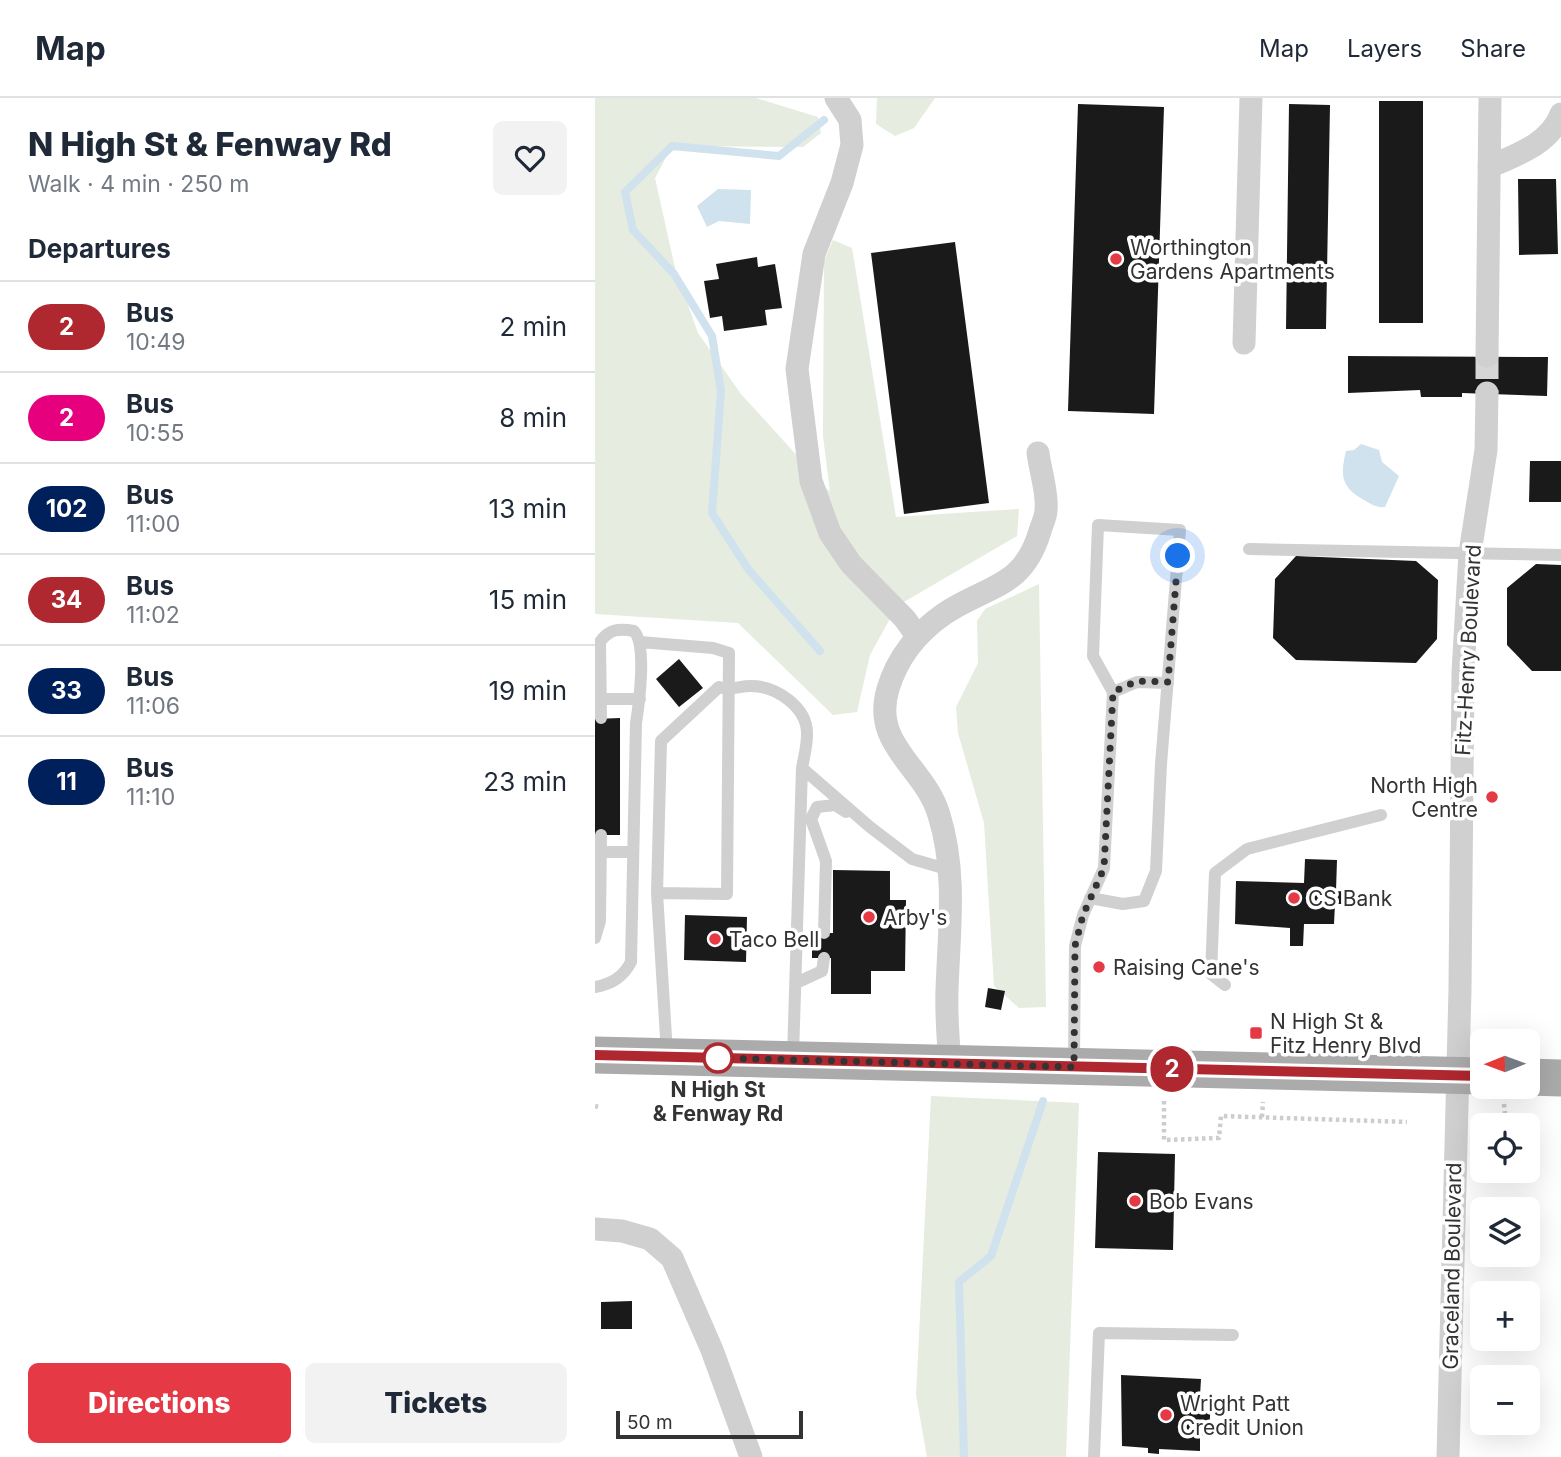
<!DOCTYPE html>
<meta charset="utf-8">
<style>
:root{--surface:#fff;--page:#f2f2f3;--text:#1f2937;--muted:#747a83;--line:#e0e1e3;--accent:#e63946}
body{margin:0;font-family:Inter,sans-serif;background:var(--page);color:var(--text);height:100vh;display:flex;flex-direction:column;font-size:26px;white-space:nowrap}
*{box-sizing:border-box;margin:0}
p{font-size:23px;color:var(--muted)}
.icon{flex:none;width:38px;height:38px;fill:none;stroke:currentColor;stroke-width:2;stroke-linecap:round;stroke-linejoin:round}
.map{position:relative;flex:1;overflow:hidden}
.details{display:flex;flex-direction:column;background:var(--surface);width:595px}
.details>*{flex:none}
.badge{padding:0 14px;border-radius:23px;font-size:24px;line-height:46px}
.needle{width:46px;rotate:269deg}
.fabs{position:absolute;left:875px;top:931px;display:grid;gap:14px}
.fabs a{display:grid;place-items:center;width:70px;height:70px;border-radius:10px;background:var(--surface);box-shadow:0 7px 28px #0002;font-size:35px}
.scale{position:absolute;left:21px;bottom:18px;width:187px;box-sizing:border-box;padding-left:7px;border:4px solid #333;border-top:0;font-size:19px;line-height:24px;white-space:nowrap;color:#333;-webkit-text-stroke:5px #fff;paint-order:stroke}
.you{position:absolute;width:35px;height:35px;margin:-18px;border:5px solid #fff;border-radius:50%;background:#1a73e8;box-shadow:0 0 0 10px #1a73e833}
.map>.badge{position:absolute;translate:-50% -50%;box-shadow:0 0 0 4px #fff}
h2{padding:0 28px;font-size:26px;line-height:63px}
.round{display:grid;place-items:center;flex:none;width:74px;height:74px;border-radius:10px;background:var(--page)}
.summary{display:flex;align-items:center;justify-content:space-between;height:119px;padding:0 28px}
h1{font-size:33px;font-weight:800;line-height:52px}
.action{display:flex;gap:14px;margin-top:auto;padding:14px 28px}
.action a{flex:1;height:80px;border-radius:10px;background:var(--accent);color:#fff;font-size:28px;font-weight:800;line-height:80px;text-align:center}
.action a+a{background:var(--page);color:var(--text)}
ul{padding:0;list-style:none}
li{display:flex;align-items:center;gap:21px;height:91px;padding:0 28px;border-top:2px solid var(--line)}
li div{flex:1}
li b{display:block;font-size:26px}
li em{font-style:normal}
li .badge{min-width:77px;font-weight:700;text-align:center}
header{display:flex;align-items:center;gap:42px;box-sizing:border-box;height:98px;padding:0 35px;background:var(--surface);border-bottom:2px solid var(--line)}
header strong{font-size:33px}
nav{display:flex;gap:38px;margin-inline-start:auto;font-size:24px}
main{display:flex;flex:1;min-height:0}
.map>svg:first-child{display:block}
.green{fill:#e6ecdf}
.water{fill:#cfe2ee}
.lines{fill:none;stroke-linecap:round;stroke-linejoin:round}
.stream{stroke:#cfe2ee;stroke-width:8}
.building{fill:#1a1a1a}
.minor-tunnel{stroke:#d6d6d6;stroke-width:23;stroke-dasharray:23 11;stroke-linecap:butt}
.path{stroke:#cdcdcd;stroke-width:4.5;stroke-dasharray:3.5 3.5;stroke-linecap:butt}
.service{stroke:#d0d0d0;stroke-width:12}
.minor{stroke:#d0d0d0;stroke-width:23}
.primary{stroke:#ababab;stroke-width:37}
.line-casing{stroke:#fff;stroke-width:16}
.line{stroke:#af272f;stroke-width:10}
.walk{stroke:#333;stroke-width:7;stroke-dasharray:0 12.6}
.poi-dot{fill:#e63946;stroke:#fff;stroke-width:2.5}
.stop-dot{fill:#fff;stroke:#af272f;stroke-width:3.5}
.labels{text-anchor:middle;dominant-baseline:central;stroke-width:7;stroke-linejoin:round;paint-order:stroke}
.poi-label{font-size:21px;fill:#333;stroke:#fff;text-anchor:start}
.street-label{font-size:21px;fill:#333;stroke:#fff}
.stop-label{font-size:21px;font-weight:bold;fill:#333;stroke:#fff}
</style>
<header>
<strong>Map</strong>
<nav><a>Map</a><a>Layers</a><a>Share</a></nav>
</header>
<main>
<section class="details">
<div class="summary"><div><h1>N High St &amp; Fenway Rd</h1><p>Walk · 4 min · 250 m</p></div><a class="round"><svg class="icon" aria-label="heart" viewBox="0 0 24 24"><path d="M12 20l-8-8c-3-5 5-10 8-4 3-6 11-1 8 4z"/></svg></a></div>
<h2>Departures</h2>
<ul>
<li><span class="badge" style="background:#af272f;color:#fff">2</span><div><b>Bus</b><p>10:49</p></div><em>2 min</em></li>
<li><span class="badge" style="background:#e6007e;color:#fff">2</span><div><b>Bus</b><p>10:55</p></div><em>8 min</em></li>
<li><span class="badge" style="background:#00205b;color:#fff">102</span><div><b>Bus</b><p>11:00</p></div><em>13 min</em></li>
<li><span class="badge" style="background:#af272f;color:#fff">34</span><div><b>Bus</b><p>11:02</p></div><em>15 min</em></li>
<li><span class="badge" style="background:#00205b;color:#fff">33</span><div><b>Bus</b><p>11:06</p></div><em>19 min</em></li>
<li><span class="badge" style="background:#00205b;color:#fff">11</span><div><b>Bus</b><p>11:10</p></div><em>23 min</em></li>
</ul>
<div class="action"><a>Directions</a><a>Tickets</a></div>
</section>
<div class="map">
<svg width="966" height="1359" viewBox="0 0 966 1359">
<rect width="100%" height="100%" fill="#fff"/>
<!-- green -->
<path class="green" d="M0 0H161L223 19 226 35 208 49 91 48 74 54 60 80 80 170 103 235 146 296 235 394 228 338 229 163 238 142 257 150 301 419 424 411 422 438 302 508 275 557 262 614 238 617 143 525 0 516Z
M282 0H340L319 30 300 38 281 26Z
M444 486 451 909 424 910 399 888 389 725 363 635 361 609 383 565 382 523 390 511Z
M336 998 484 1005 471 1359H332L321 1297Z"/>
<!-- water -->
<path class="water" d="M123 91 156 92 155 126 124 123 112 129 102 108Z
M766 346 784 352 787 364 804 378 790 409C781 410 776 406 769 402 746 389 745 378 751 353L759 352Z"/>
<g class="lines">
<!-- stream -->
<path class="stream" d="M225 553 153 471 117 415 126 293 117 238 79 176 38 132 30 94 77 48 184 58 229 22
M369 1359 364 1184 396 1158 448 1003"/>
</g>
<!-- building -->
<path class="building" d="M784 3H828V225H784Z
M483 6 569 9 559 316 473 313Z
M694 6 735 7 731 231H691Z
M923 81H961L963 156 924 157Z
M360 144 394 405 309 416 276 155Z
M162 159 163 169 180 166 187 210 170 212 172 227 129 233 127 218 115 220 109 183 124 181 121 166Z
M753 258 953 259 952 298 867 295V299H826L825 292 753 295Z
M935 363H966V404H934Z
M701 458 821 463 843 482 842 541 821 565 701 562 678 540 680 481Z
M941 466 966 467V573H937L912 547V490Z
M84 561 108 590 84 609 61 581Z
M25 620V737H0V621Z
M710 761 742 762 741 793 758 794 757 806H740L739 826H709L708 848H695V830L640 826 641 783 709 785Z
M238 772 295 773V802H311L310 873H276V896H236V860H217V835H238Z
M90 817 152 819 151 864 89 862Z
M393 890 410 893 406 912 390 909Z
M503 1054 580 1056 578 1152 500 1150Z
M37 1203V1231H6V1204Z
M526 1277 606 1281 605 1298 616 1299 614 1338 605 1337V1353L564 1351V1356L553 1355V1350L527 1348Z"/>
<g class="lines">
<!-- minor-tunnel -->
<path class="minor-tunnel" d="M892 258V295"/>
<!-- path -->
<path class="path" d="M569 1003V1042L624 1040 626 1018 812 1024
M909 1006 911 1026
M0 1008 3 1009
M667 1019 668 1004"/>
<!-- service -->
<path class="service" d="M654 451 966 457
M45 544 118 550 134 555 132 796 62 795
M518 594 542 584 573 585
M6 601H45
M207 670 275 729 317 761 355 772
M6 754H37
M229 835 231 763 216 721 222 709 240 707 251 714
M0 840 5 823 6 737
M201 885 227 873 229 860
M630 887 616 876 620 775 652 751 786 717
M0 889C17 886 28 879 36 864L41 625C44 606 52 547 39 533 24 530 14 531 5 544L6 620
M72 955 62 795 66 643 124 589C137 593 143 588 156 588 181 588 213 609 212 637 212 648 209 659 207 670L198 958
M479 965 480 848 488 817 509 770 518 594 498 558 503 427 585 432 566 666 561 773 549 803 528 806 495 800
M499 1359 504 1235 638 1237"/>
<!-- minor -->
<path class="minor" d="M241 0 255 22 257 47 247 85 219 156 202 271 216 383 235 435 256 466 310 521 322 538
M894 69C921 57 955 46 966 16
M649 245 656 0
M892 258 895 0
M355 966C353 941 351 916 352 892 354 832 362 775 344 717 330 669 276 647 293 591 302 560 323 534 349 516 392 487 428 491 445 433 447 426 451 419 451 412 453 395 445 372 443 355
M0 1131 27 1133 55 1141 77 1160 117 1252 156 1359
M853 1359 865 891 868 574 875 455 891 352 892 295"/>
<!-- primary -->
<path class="primary" d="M0 957 887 978
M933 979 966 980"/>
</g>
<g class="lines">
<!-- line casing -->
<g class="line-casing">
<path id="line" d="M0 957 887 978"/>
</g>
<!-- line -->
<use href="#line" class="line"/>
<!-- walk -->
<path class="walk" d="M123 960 479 969 480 848 488 817 509 770 518 594 542 583 573 584 583 458"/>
</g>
<!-- markers -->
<g class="poi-dot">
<circle cx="521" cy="161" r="7"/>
<circle cx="897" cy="699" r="7"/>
<circle cx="699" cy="800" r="7"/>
<circle cx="274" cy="819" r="7"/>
<circle cx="120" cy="841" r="7"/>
<circle cx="504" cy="869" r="7"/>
<rect x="654" y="928" width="14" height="14" rx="3.5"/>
<circle cx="540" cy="1103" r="7"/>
<circle cx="571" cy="1317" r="7"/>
</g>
<circle class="stop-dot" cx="123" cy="960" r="14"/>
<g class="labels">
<!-- poi labels -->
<g class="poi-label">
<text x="535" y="149">Worthington<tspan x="535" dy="24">Gardens Apartments</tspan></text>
<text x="883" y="687" text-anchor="end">North High<tspan x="883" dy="24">Centre</tspan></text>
<text x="713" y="800">CS Bank</text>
<text x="288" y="819">Arby's</text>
<text x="134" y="841">Taco Bell</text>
<text x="518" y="869">Raising Cane's</text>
<text x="675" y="923">N High St &amp;<tspan x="675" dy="24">Fitz Henry Blvd</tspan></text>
<text x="554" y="1103">Bob Evans</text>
<text x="585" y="1305">Wright Patt<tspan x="585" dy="24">Credit Union</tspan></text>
</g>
<!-- street labels -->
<g class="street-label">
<text transform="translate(873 552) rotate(-87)">Fitz-Henry Boulevard</text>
<text transform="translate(857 1168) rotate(-89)">Graceland Boulevard</text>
</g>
<!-- stop labels -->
<g class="stop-label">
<text x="123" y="991">N High St<tspan x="123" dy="24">&amp; Fenway Rd</tspan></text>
</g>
</g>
</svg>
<div class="fabs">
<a><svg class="needle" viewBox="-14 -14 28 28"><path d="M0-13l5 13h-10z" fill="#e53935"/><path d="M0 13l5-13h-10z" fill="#747a83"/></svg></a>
<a><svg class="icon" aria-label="locate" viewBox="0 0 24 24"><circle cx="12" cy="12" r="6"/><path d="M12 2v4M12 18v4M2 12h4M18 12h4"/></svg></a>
<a><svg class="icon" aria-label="layers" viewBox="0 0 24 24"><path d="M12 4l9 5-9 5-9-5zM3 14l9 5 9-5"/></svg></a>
<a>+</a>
<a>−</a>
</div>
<div class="scale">50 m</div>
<div class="you" style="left:583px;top:458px"></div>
<b class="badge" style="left:577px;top:971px;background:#af272f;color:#fff">2</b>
</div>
</main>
